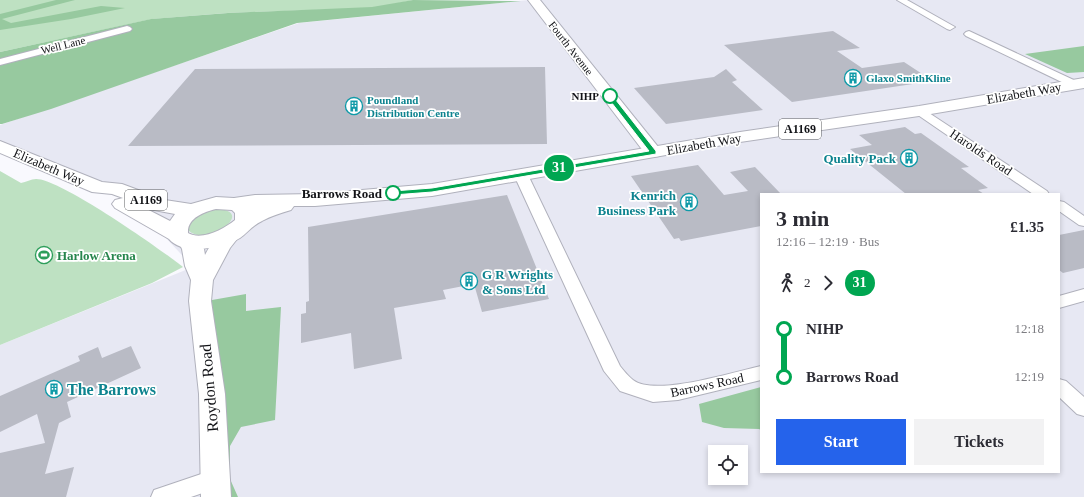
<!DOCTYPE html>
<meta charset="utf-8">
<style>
:root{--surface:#fff;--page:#f2f2f3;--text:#2b2b33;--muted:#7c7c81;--accent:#2563eb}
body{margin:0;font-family:"Times New Roman",serif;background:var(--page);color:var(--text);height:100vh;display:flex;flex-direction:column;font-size:15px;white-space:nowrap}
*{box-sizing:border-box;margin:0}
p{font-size:13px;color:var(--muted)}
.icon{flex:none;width:22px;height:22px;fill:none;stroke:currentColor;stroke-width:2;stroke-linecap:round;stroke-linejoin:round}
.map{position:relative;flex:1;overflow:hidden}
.details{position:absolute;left:760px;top:193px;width:300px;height:280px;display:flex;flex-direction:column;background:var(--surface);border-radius:0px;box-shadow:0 2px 6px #0003}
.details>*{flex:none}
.badge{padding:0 8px;border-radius:13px;font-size:14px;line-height:26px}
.tools{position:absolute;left:708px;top:445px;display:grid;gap:8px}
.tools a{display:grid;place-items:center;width:40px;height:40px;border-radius:0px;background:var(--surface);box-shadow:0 2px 6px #0003;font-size:20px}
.map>.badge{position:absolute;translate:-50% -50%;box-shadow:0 0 0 2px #fff}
.legs{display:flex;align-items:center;gap:6px;height:44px;padding:0 16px;font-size:13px}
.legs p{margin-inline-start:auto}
.headline{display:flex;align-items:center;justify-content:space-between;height:68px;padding:0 16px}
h1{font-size:22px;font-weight:700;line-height:30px}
.cta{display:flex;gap:8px;margin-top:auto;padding:8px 16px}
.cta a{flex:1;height:46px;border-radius:0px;background:var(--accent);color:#fff;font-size:16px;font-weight:700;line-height:46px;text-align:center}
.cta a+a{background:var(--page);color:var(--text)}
ul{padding:0 16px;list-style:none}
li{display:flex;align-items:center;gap:14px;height:48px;font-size:15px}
li i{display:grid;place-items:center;width:6px;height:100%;margin:0 5px;background:currentColor}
li i::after{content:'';width:10px;height:10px;margin:-5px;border:3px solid;border-radius:50%;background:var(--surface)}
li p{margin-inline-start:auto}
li:first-child i{background:linear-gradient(#0000 50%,currentColor 0)}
li:last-child i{background:linear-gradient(currentColor 50%,#0000 0)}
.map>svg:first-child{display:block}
.built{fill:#e7e8f3;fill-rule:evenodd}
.green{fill:#bee1c2}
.forest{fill:#97c99f}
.building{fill:#b9bbc5}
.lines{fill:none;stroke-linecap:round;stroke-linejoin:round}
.street-casing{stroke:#b0b1bc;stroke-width:2}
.secondary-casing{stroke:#b0b1bc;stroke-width:2}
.primary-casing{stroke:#b0b1bc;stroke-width:2}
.street{fill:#fff;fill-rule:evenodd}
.secondary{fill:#fff;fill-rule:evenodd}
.primary{fill:#fff;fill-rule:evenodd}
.line-1{fill:#00a651;stroke:#fff}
.stop-1-dot{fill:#fff;stroke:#00a651;stroke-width:2}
.labels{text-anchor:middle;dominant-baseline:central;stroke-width:3.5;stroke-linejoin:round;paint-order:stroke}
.far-street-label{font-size:11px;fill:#121317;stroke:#fff}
.far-culture-label{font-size:11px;font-weight:bold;fill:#0d838f;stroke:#fff;text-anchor:start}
.far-stop-label{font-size:11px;font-weight:bold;fill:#121317;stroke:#fff;text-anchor:end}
.shield{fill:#fff;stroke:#595a5d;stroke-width:1}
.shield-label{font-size:12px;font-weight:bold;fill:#121317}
.street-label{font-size:13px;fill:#121317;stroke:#fff}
.culture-label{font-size:13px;font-weight:bold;fill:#0d838f;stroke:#fff;text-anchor:end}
.stop-label{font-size:13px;font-weight:bold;fill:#121317;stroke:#fff;text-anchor:end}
.leisure-label{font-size:13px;font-weight:bold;fill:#27864d;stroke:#fff;text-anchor:start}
.near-street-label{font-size:16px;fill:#121317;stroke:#fff}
.near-culture-label{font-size:16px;font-weight:bold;fill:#0d838f;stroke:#fff;text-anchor:start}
</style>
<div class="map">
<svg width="1084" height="497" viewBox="0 0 1084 497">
<rect width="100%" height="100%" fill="#f9f9fe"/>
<!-- built -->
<path class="built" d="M529 0H1084V497H0V345L193 267 125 194 0 142V125L299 23ZM761 194H1059V472H761ZM715 452H741V478H715Z"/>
<!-- green -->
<path class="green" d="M0 0H414L373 8 227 13 152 19 0 52Z
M0 171 21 183C26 182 31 179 36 179 59 178 162 250 183 267L152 283 0 345Z
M213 209C261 208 206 251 187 229L193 217Z"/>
<!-- forest -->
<path class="forest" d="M56 0H75L2 19 11 23 101 6 125 8 71 19 0 30V14Z
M413 0 521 1 297 23 51 109 2 124H0V52L151 19 228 13 372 7Z
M1084 46V72L1067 73 1025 54Z
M246 294V311L281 307 275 420 241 427 230 446V479L238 497H216L212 300Z
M761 387V430L759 429 724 428 702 422 699 404Z"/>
<!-- building -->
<path class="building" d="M833 31 860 48 837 51 862 68 904 62 933 81 792 102 724 45Z
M545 67 547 144 128 146 195 69Z
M726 69 737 80 732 82 763 110 666 124 634 88 714 77Z
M905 127 915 134 921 133 969 167 961 168 988 188 978 190 984 194H906L850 149 872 145 859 135Z
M698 165 724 195 748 191 730 172 755 167 781 194H761V226L681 241 679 238 674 239 631 176Z
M507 195 549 299 482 312 474 284 443 290 446 299 394 308 402 359 354 369 351 333 301 343V314L306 313V302L309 301 308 227Z
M1084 230V268L1063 273 1059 270V235Z
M131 346 141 368 67 402 71 417 59 423 45 474 74 467 66 497H0V453L45 443 37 414 0 432V396L80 361 78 356 98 347 102 358Z"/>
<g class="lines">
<!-- street casing -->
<g class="street-casing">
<path id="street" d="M897 0H907L955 27 950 30 947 29Z
M127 26 130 27 132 29 130 31 0 65V59Z
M969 31 1078 82 1079 84 1074 87 1070 86 966 36 964 34 966 32Z
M919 108 923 109 1047 191 1049 194H1033L915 113 913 111 915 109Z
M521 171 526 172 528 175 620 366C624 371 628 376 633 380 655 397 733 372 761 366V380L678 400 653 402 620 391 604 371 514 175 516 172Z
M1059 201 1064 202 1084 216V226L1079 225 1059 211Z
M1084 289V301L1059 308V296Z
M1059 379 1066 381 1084 397V416L1077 414 1059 397Z
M216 469 223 472 227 479 223 486 191 497H151L154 490Z"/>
</g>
<!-- secondary casing -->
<g class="secondary-casing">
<path id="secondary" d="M528 0H540L659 148 662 152 659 156 653 157 647 156Z
M231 228 238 229 241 234 230 248 213 280 211 301 225 394 231 497H201L199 394 189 301 191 280 185 266 182 249 178 241 181 236 188 234 195 236 204 249 205 255C211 244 218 231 231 228Z"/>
</g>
<!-- primary casing -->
<g class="primary-casing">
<path id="primary" d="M1084 78V88L919 116 740 142 432 196 315 206H294L291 210C281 213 271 216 262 221 253 225 247 233 240 238 223 248 183 256 169 239L115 208 112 204 115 200 123 198 112 194 92 192 0 153V141L102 182 122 184 165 200 191 204 216 197 234 198 255 195 315 194 432 184 740 132 919 106ZM135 203 154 210 175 214 170 221ZM216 209 232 210 235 213V220C224 229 202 241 188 233 187 218 204 212 216 209Z"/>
</g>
<!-- street -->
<use href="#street" class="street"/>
<!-- secondary -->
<use href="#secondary" class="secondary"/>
<!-- primary -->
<use href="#primary" class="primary"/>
</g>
<!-- line-1 -->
<path class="line-1" d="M608 95H612L656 151V154L432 192 393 195 390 193 393 191 432 188 649 151 608 98Z"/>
<!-- icons -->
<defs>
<g id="building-ring" transform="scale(0.9)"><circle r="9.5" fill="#fff" stroke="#0f9aa8" stroke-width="1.5"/><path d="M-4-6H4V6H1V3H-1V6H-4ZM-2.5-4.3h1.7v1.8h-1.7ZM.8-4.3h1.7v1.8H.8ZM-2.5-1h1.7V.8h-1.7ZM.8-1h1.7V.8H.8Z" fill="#0f9aa8"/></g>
<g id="stadium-ring" transform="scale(0.9)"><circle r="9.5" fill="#fff" stroke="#2e9e5b" stroke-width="1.5"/><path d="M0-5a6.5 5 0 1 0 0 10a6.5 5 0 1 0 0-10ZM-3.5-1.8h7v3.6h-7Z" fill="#2e9e5b"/></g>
</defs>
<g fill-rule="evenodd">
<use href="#building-ring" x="853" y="78"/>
<use href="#building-ring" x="354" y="106"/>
<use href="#building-ring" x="909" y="158"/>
<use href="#building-ring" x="689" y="202"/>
<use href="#stadium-ring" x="44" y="255"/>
<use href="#building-ring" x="469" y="281"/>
<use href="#building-ring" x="54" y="389"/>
</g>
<!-- markers -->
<g class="stop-1-dot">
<circle cx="610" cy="96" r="7"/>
<circle cx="393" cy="193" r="7"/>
</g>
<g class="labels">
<!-- far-street labels -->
<g class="far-street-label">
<text transform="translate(63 45) rotate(-14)">Well Lane</text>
<text transform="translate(571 48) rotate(52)">Fourth Avenue</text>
</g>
<!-- far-culture labels -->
<g class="far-culture-label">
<text x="866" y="78">Glaxo SmithKline</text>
<text x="367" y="100">Poundland<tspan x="367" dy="13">Distribution Centre</tspan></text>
</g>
<!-- far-stop labels -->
<g class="far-stop-label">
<text x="599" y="96">NIHP</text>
</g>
<!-- shield labels -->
<g class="shield">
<rect x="779" y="119" width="42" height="20" rx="3"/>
<rect x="125" y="190" width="42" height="20" rx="3"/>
</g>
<g class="shield-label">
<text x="800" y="129">A1169</text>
<text x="146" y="200">A1169</text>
</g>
<!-- street labels -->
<g class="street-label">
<text transform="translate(1024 93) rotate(-10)">Elizabeth Way</text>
<text transform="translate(704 144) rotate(-10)">Elizabeth Way</text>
<text transform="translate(981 152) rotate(34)">Harolds Road</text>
<text transform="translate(49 167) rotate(23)">Elizabeth Way</text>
<text transform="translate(707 385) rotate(-12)">Barrows Road</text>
</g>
<!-- culture labels -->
<g class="culture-label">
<text x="896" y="158">Quality Pack</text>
<text x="676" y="195">Kenrich<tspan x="676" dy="15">Business Park</tspan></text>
<text x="482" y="274" text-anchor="start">G R Wrights<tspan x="482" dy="15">&amp; Sons Ltd</tspan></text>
</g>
<!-- stop labels -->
<g class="stop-label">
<text x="382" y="193">Barrows Road</text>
</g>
<!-- leisure labels -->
<g class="leisure-label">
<text x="57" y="255">Harlow Arena</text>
</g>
<!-- near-street labels -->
<g class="near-street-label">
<text transform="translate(209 388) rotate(-95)">Roydon Road</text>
</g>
<!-- near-culture labels -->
<g class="near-culture-label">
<text x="67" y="389">The Barrows</text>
</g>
</g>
</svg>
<div class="tools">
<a><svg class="icon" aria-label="locate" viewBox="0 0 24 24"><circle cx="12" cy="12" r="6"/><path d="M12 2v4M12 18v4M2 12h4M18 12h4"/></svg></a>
</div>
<b class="badge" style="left:559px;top:168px;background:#00a651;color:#fff">31</b>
<section class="details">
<div class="headline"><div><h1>3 min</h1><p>12:16 – 12:19 · Bus</p></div><b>£1.35</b></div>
<div class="legs"><svg class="icon" aria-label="walk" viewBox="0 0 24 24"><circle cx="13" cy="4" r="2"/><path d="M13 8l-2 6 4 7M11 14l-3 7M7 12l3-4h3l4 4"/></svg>2<svg class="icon" aria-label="forward" viewBox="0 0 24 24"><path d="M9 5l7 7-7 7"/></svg><b class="badge" style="background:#00a651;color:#fff">31</b></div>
<ul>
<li><i style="color:#00a651"></i><b>NIHP</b><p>12:18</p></li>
<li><i style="color:#00a651"></i><b>Barrows Road</b><p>12:19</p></li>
</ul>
<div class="cta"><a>Start</a><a>Tickets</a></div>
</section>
</div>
